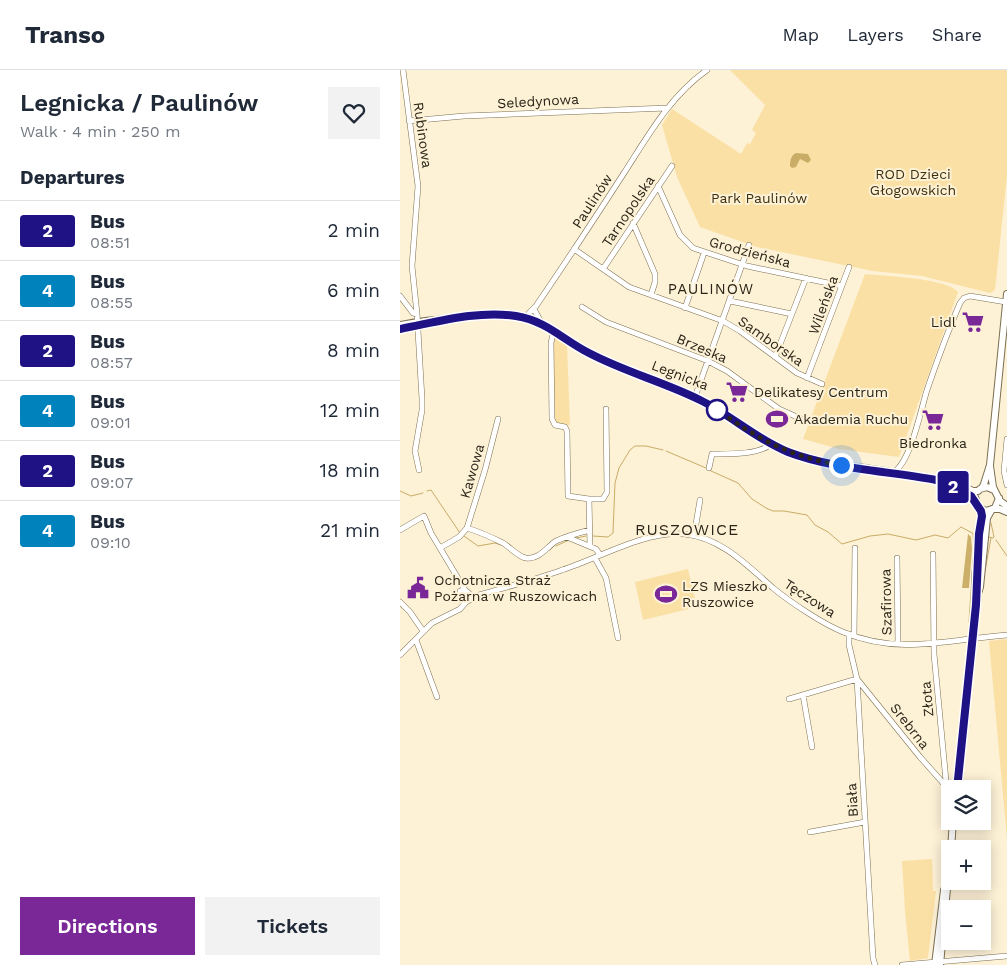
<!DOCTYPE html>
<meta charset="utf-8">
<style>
:root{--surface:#fff;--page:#f2f2f3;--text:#1f2937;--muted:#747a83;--line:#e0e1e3;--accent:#7a2797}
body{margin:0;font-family:"Work Sans",sans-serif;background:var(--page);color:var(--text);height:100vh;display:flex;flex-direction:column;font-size:19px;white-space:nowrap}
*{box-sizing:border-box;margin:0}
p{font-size:16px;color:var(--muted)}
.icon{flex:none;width:28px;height:28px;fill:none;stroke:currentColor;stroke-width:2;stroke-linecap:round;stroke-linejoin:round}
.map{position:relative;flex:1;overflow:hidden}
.side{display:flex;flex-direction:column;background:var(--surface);width:400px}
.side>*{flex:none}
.badge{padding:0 10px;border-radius:4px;font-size:18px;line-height:32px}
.tools{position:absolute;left:541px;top:710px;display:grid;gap:10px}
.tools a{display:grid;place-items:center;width:50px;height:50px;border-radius:0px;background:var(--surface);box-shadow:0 2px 12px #0003;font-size:25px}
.you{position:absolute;width:25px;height:25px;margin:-12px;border:4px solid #fff;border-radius:50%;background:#1a73e8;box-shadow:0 0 0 8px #1a73e833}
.map>.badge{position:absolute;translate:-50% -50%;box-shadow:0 0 0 2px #fff}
h2{padding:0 20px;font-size:19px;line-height:45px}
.round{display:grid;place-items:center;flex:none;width:52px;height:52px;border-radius:0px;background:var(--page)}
.summary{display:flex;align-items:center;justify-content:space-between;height:85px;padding:0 20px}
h1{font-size:24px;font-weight:600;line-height:38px}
.cta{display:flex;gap:10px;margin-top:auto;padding:10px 20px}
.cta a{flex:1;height:58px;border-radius:0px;background:var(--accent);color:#fff;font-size:20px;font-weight:600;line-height:58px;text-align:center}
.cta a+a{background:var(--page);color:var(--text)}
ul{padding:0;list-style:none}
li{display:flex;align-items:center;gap:15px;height:60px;padding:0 20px;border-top:1px solid var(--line)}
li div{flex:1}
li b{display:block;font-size:19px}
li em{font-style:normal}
li .badge{min-width:55px;font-weight:700;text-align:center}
header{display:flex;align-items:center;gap:30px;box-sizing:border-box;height:70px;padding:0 25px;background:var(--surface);border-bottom:1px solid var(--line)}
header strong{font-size:24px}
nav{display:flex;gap:28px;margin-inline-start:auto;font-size:18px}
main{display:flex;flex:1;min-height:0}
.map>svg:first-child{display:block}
.green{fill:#fae0a4}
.forest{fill:#ccaf69}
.water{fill:#c9ac66}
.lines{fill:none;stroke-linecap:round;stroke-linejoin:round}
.stream{stroke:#c9ac66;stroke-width:1}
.minor-casing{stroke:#7d7052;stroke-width:6}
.major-casing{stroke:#7d7052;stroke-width:8}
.minor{stroke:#fff;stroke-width:5}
.major{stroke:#fff;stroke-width:6}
.line-casing{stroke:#fff;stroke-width:11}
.line{stroke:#1f1284;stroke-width:8}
.walk{stroke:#2a2518;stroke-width:5;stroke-dasharray:0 9}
.stop-dot{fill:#fff;stroke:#1f1284;stroke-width:2.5}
.labels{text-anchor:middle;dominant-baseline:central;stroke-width:4;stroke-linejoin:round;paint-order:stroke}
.street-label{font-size:14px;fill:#2a2518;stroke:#fdf1d6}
.park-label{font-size:14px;fill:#3d3011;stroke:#fdf1d6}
.poi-label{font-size:14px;fill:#2a2518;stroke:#fdf1d6;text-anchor:start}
.neighbourhood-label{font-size:15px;letter-spacing:1px;fill:#2a2518;stroke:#fdf1d6}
.quarter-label{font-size:16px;letter-spacing:1px;fill:#2a2518;stroke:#fdf1d6}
</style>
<header>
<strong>Transo</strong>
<nav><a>Map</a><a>Layers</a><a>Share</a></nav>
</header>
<main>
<section class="side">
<div class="summary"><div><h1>Legnicka / Paulinów</h1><p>Walk · 4 min · 250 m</p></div><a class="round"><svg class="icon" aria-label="heart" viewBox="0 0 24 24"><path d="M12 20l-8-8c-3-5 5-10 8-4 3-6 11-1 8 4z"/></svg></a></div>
<h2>Departures</h2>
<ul>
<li><span class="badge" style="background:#1f1284;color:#fff">2</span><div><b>Bus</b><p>08:51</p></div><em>2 min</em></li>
<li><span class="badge" style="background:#0082bd;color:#fff">4</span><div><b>Bus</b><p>08:55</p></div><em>6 min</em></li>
<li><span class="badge" style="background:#1f1284;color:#fff">2</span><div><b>Bus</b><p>08:57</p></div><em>8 min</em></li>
<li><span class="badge" style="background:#0082bd;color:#fff">4</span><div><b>Bus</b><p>09:01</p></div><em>12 min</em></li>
<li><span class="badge" style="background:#1f1284;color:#fff">2</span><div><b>Bus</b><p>09:07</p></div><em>18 min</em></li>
<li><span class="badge" style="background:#0082bd;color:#fff">4</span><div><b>Bus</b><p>09:10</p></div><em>21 min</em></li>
</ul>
<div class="cta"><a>Directions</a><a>Tickets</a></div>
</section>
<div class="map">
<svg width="607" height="895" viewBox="0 0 607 895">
<rect width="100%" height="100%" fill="#fdf1d6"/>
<!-- green -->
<path class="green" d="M330 0H607V105L595 220 590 223 522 206 473 201 357 177 300 157 277 107 262 55 272 39 341 84 347 73 350 74 356 63 352 60 365 35Z
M465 204C485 206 546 208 558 222L499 387 439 379 403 369Z
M155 267 167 275 170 355 157 354 154 347 153 277Z
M288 499 297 537 243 550 235 512Z
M607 569V769L589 571Z
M532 789 533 821H536L528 888 510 891 505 841 502 791Z"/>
<!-- forest -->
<path class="forest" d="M568 464 571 467 572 479 569 518H562Z"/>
<!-- water -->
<path class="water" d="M396 83 408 84 411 90 408 93 400 89 396 97 392 98 390 96C390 91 391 85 396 83Z"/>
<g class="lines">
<!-- stream -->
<path class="stream" d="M266 381 306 398
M311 401 338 413 352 429 366 438 373 441H384L407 445 415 455 428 462 442 474 470 466 488 464 516 470 535 465 548 468 561 457 576 465
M0 421 11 426 23 423
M27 421 31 420 60 463
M64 466 78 476 95 473 104 476
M193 466 208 467 213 463 215 413 219 398 230 380 235 376H246L263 380
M589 467 593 468 594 467 591 453
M176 468 186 466
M596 470 607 486
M156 476 169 470
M150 480 153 477
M119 488 123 490H131
M584 506 591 468
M579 549 582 520
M569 552 574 477 573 464"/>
<!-- minor casing -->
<g class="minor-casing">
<path id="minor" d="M3 0 18 116 12 196 17 244 22 329V340L15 381 19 400
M9 51 64 46 267 38
M258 116 280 165 293 178 347 196 442 216
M233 153 255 204V212L251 225
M174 179 229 217 323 251 340 261 397 303 422 314
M203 199 272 96
M0 226 13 243 17 244
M330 231 392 244
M182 237 206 252 308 291 327 301 379 339 406 351
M285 238 304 183
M135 241 142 254
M128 249 129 243 136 236C166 192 195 148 224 103 248 66 270 26 307 0
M154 260 151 273 152 349 155 355 165 357 167 361 168 426 189 429 190 476
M375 287 406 208
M407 308 449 197
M295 327 349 175
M607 369 604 401 607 415
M309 398 312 384C328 384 359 385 371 374
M494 402C511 391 521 339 527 320 537 291 548 261 560 233L564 228 570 226 606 232
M189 429H203L207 422 206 339
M67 458 85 400 98 349
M0 460 24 446 31 463 65 520
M294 466 300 430
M167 467 196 479 200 485
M40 478 59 467 67 458C80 462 91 467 103 473 110 477 118 487 126 488 139 490 147 477 156 471 167 466 178 463 190 460
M195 488 206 508 218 568
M497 488 498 574
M70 529C71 524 68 521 63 520L60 521 61 530 66 532 79 525C106 517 135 510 162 500 200 488 243 461 284 464 320 467 347 495 373 518 390 532 423 554 443 562 500 586 550 569 607 565
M0 532 10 542 23 561
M449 564V575L457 609 473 888 475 895
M454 566 455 478
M16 570 37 627
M0 585 32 553 60 539 66 532
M403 625 412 677
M389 629 457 609 520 687 544 714 546 711 534 584 533 484
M410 762 465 752
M502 895 607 886"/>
</g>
<!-- major casing -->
<g class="major-casing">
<path id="major" d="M0 255C21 251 42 249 64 247 84 246 104 243 124 248 150 254 167 272 190 284 226 302 266 312 302 331 336 348 363 375 400 386 440 399 551 402 575 430
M590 396 593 417 600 431 607 436
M558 414 573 421H578
M582 418 584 414 590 395 607 224
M580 419 587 417 594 420
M575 427 578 437 586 441 595 438 599 428
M593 439H600L607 442
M577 526 580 517 587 448 591 441
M557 719 576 527C573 508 578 486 579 467 580 457 585 449 580 439
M551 779 553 751
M535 895 544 820
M540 895 550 786"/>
</g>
<!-- minor -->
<use href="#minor" class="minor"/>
<!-- major -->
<use href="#major" class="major"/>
</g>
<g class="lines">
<!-- line casing -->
<g class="line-casing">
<path id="line" d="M0 259C37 252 77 240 116 246 147 251 163 270 189 283 225 302 264 312 300 330 331 345 356 369 388 382 432 399 488 401 536 410L549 415 571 426 581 441 582 446 579 464 576 535 557 719"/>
</g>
<!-- line -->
<use href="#line" class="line"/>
<!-- walk -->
<path class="walk" d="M317 340 316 339C358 369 390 387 441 395"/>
</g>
<!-- icons -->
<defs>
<g id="supermarket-bare" transform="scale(1.725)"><path d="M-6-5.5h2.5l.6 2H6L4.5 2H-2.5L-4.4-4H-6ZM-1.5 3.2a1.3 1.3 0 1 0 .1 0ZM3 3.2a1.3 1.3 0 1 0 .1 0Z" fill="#7a2797" stroke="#fdf1d6" stroke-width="2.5" paint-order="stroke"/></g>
<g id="stadium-bare" transform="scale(1.725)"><path d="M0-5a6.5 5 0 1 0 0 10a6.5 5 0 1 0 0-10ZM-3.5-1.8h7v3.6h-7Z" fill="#7a2797" stroke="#fdf1d6" stroke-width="2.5" paint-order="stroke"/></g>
<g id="civic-bare" transform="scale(1.725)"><path d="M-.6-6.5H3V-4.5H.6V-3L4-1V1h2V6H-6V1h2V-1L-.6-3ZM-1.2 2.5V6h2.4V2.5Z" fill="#7a2797" stroke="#fdf1d6" stroke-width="2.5" paint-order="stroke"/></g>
</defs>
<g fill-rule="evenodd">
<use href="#supermarket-bare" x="573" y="252"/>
<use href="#supermarket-bare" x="337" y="322"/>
<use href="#stadium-bare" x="377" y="349"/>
<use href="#supermarket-bare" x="533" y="350"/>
<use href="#civic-bare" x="18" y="518"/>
<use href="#stadium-bare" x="266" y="524"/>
</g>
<!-- markers -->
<circle class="stop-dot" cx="317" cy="340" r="10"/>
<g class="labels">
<!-- street labels -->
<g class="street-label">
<text transform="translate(138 31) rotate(-3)">Seledynowa</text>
<text transform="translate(23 65) rotate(82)">Rubinowa</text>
<text transform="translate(192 131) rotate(-57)">Paulinów</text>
<text transform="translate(228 141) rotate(-56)">Tarnopolska</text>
<text transform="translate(350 182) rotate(15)">Grodzieńska</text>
<text transform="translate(423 235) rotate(-70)">Wileńska</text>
<text transform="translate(371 271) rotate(35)">Samborska</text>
<text transform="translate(302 278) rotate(23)">Brzeska</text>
<text transform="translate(280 305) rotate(21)">Legnicka</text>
<text transform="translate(72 401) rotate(-74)">Kawowa</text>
<text transform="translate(410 528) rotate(33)">Tęczowa</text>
<text transform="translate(486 532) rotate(-91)">Szafirowa</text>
<text transform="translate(527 629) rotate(-95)">Złota</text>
<text transform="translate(510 656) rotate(52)">Srebrna</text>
<text transform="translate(452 730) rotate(-93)">Biała</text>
</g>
<!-- park labels -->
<g class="park-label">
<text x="513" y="104">ROD Dzieci<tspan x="513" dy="16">Głogowskich</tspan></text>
<text x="359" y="128">Park Paulinów</text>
</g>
<!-- poi labels -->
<g class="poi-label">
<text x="556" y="252" text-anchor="end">Lidl</text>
<text x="354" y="322">Delikatesy Centrum</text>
<text x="394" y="349">Akademia Ruchu</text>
<text x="533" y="373" text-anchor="middle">Biedronka</text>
<text x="34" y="510">Ochotnicza Straż<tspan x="34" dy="16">Pożarna w Ruszowicach</tspan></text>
<text x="282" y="516">LZS Mieszko<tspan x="282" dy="16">Ruszowice</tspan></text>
</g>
<!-- neighbourhood labels -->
<g class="neighbourhood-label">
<text x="311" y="219">PAULINÓW</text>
</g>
<!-- quarter labels -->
<g class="quarter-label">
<text x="287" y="459">RUSZOWICE</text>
</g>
</g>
</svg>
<div class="tools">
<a><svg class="icon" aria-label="layers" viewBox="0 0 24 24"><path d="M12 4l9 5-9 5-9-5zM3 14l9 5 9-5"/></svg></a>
<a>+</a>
<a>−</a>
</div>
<div class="you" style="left:441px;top:395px"></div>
<b class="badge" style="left:553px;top:417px;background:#1f1284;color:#fff">2</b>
</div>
</main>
